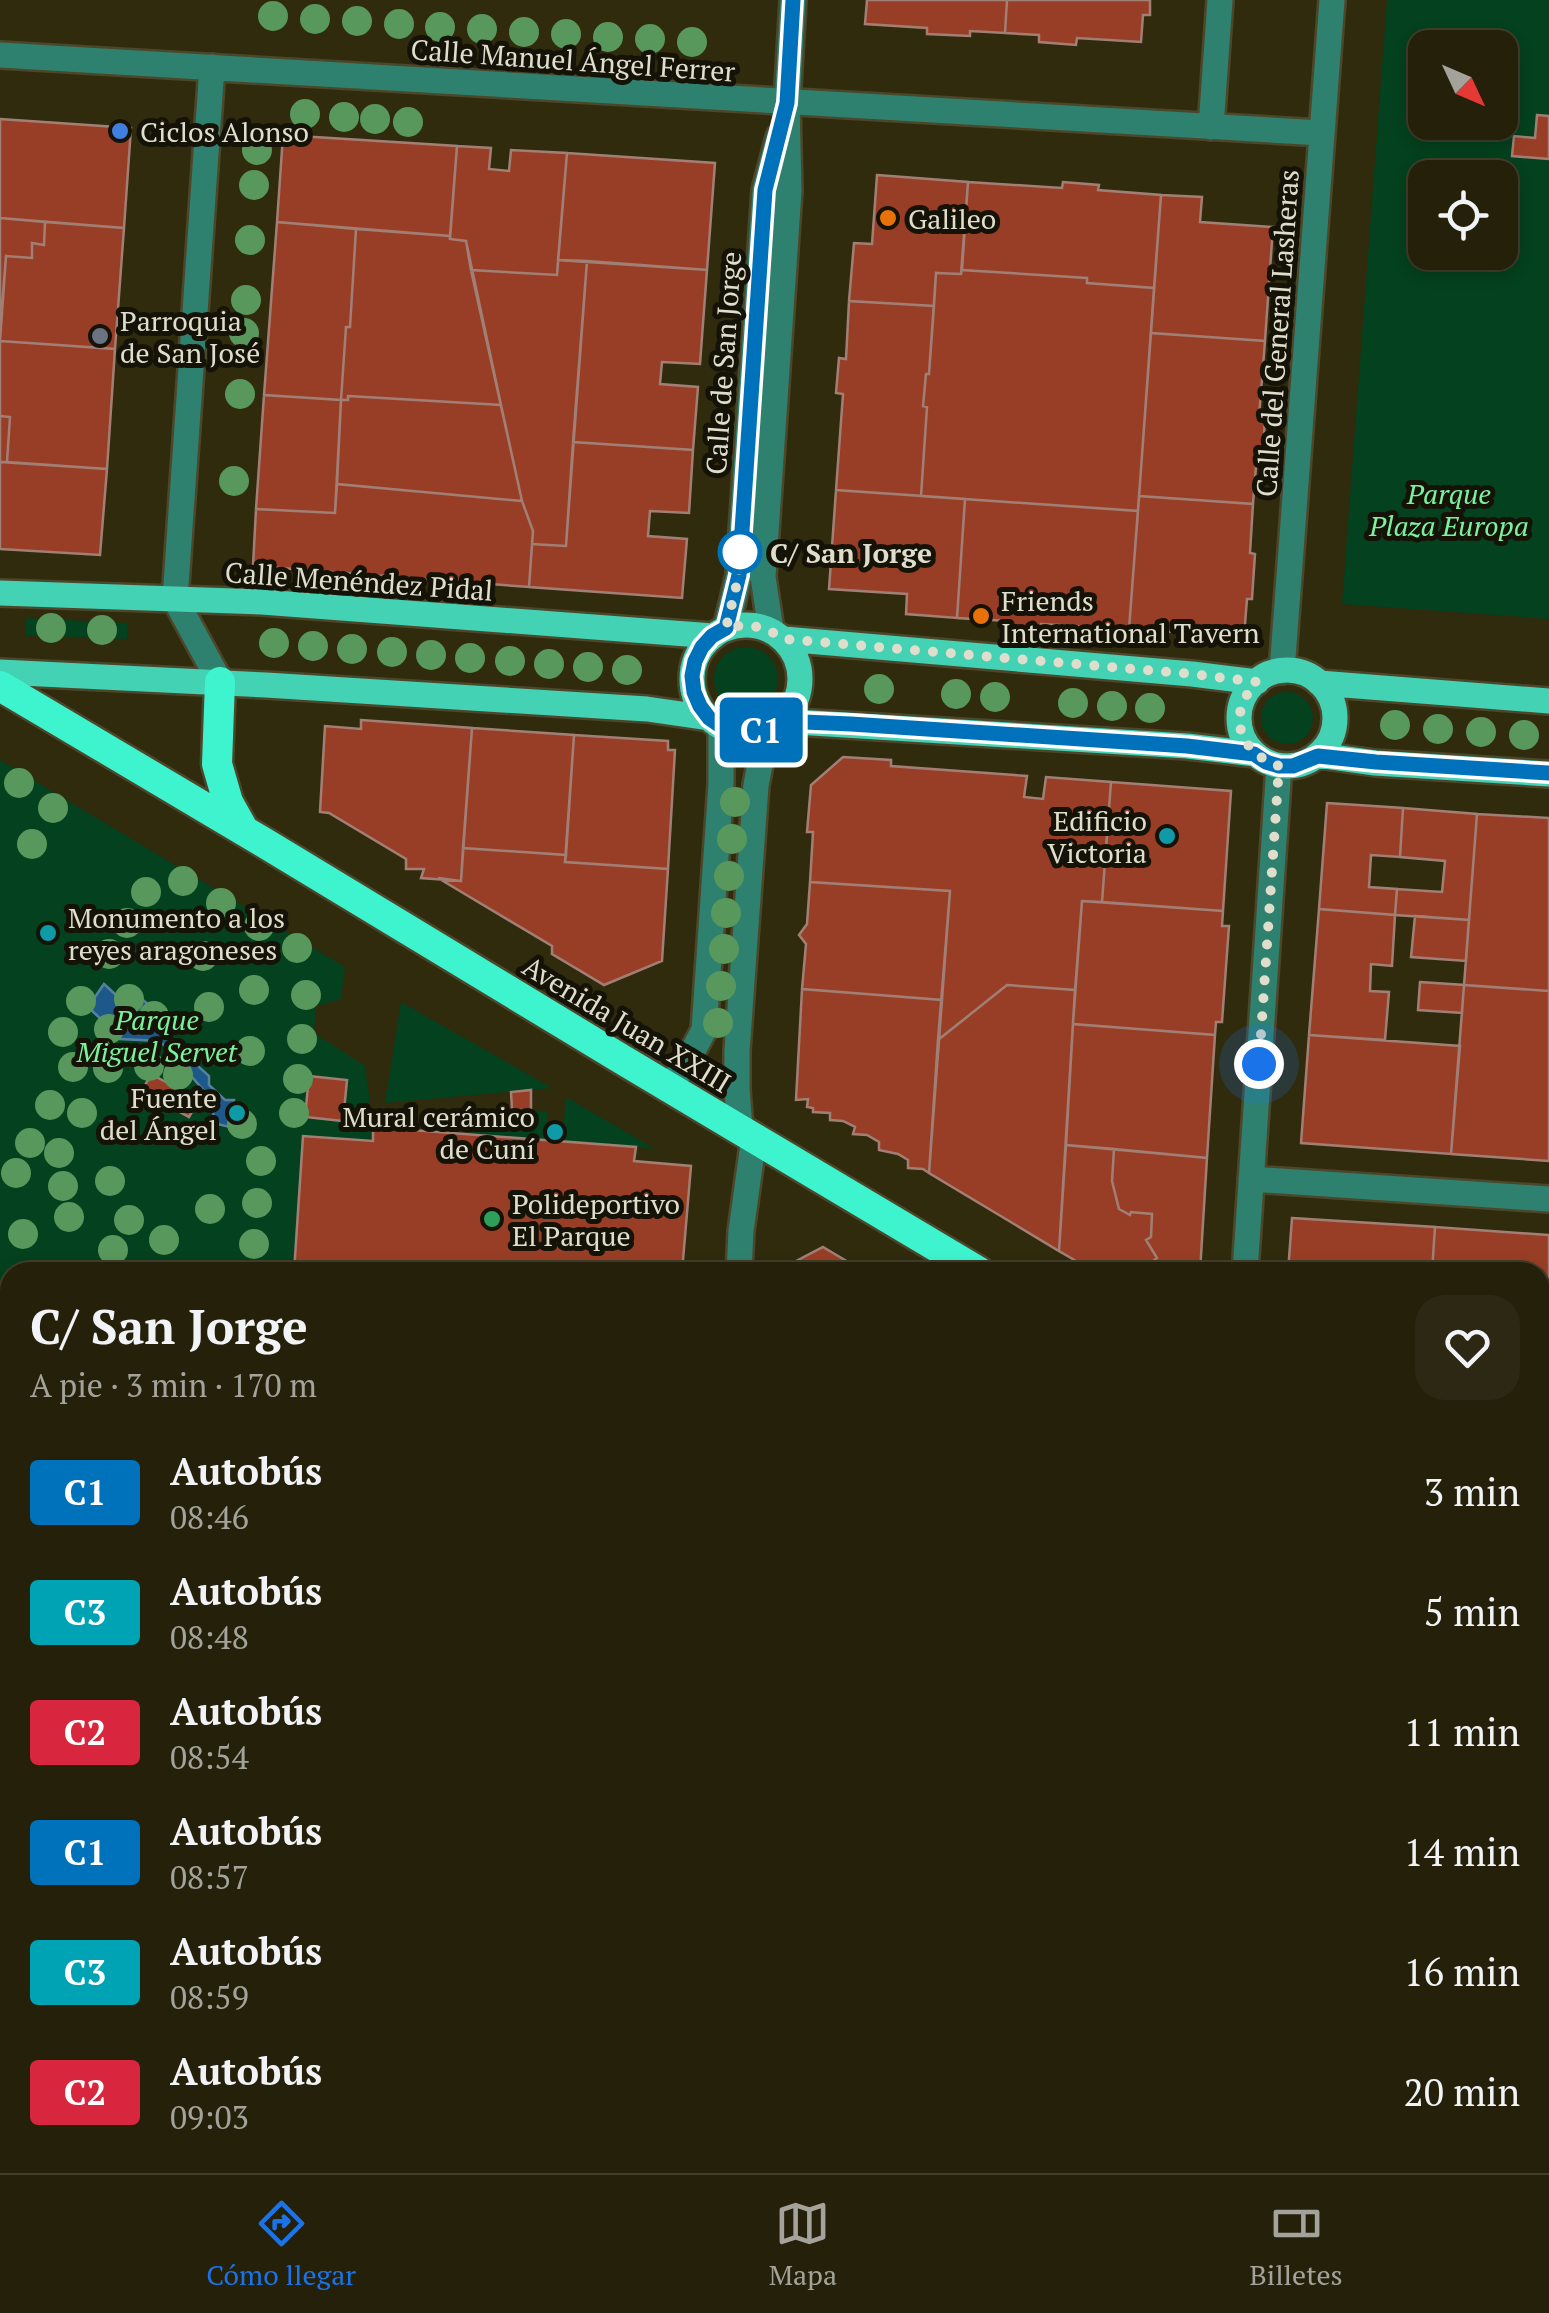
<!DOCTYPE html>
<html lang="es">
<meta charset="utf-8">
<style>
:root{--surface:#24200a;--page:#2c2813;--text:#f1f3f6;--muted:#a3a39c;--line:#413e2b;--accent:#1a73e8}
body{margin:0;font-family:"PT Serif",serif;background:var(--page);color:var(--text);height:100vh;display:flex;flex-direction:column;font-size:38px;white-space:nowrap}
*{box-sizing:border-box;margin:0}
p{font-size:32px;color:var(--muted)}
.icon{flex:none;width:55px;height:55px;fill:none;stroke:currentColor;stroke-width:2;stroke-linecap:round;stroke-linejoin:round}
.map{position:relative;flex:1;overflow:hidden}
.drawer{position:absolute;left:0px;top:1262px;width:1550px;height:912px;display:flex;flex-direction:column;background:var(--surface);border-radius:30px 30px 0 0;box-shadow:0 5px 15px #0003,0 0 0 2px var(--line)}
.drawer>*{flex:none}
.badge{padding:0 20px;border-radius:8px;font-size:35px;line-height:65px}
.needle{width:65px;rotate:134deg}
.fabs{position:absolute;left:1408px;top:30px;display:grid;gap:20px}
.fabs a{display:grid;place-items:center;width:110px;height:110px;border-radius:20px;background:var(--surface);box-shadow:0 5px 15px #0003,0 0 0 2px var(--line);font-size:50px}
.you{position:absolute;width:50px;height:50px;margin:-25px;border:8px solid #fff;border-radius:50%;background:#1a73e8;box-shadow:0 0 0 15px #1a73e833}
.map>.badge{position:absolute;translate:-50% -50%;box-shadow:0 0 0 5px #fff}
.round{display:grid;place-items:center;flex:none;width:105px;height:105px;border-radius:30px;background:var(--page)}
.headline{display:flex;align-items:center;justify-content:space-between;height:170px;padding:0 30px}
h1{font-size:48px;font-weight:700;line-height:75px}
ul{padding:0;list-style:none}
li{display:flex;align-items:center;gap:30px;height:120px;padding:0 30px}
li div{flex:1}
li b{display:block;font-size:38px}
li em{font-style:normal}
li .badge{min-width:110px;font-weight:700;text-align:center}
.dock{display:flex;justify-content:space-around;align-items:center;height:140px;border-top:2px solid var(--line);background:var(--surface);font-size:28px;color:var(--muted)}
.dock a{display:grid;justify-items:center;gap:5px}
.dock .on{color:var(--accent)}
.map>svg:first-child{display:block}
.green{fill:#04411e;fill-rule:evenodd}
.water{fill:#1d588b;stroke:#57809e;stroke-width:2.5}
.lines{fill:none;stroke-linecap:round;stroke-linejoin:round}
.stream{stroke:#57809e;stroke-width:12}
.building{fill:#993e26;stroke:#a27f75;stroke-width:2.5}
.minor-casing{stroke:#4c472b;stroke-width:30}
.major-casing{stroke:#4c472b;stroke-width:30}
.highway-casing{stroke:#4c472b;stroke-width:35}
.minor{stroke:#2f816f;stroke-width:25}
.major{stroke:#44d2b4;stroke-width:25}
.highway{stroke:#3ef4cf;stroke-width:30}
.tree{fill:#59985d}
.line-casing{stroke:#fff;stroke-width:22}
.line{stroke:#0072bc;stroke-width:15}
.walk{stroke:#dfddcb;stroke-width:10;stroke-dasharray:0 18}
.shop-dot{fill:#3f7fe0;stroke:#151307;stroke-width:4}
.food-dot{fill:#e8710a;stroke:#151307;stroke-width:4}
.worship-dot{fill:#6b7280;stroke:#151307;stroke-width:4}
.stop-dot{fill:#fff;stroke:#0072bc;stroke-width:5}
.culture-dot{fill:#0f9aa8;stroke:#151307;stroke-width:4}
.leisure-dot{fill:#2e9e5b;stroke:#151307;stroke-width:4}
.labels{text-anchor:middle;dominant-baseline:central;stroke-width:10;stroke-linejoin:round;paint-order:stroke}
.street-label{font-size:28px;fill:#dfddcb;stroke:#151307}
.poi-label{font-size:28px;fill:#dfddcb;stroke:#151307;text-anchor:start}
.park-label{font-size:28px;font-style:italic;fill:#7bf19e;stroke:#151307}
.stop-label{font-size:28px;font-weight:bold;fill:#dfddcb;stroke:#151307;text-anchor:start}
</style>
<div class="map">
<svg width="1549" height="2173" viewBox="0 0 1549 2173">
<rect width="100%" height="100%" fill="#302b0d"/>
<!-- green -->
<path class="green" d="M1387 0H1549V619L1342 604ZM1425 48H1500V122H1425ZM1425 178H1500V252H1425Z
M26 618 128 623 127 639 26 635Z
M714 679a32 32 0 1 1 64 0a32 32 0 1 1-64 0Z
M1261 718a26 26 0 1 1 52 0a26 26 0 1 1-52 0Z
M0 760 345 967 341 999 316 1006 314 1033 365 1066 373 1127V1141L303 1137 294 1272H10V2165H642L641 2173H0Z
M401 1002 552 1088 385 1103Z
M566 1097 655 1149 562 1142Z
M473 1110 548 1111 546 1140 471 1135Z"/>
<!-- water -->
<path class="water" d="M104 984 130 1008 139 997 148 1004 145 1018 209 1076V1085L225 1100H234L230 1127 213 1123 214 1102 160 1041 120 1039V1024H106L88 1007Z
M137 2165H222L221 2173H160L158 2168Z"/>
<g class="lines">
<!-- stream -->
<path class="stream" d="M0 1642 10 1643"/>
</g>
<!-- building -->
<path class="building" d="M867 0H1007L1005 33 970 31V36L927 34V28L865 24Z
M1007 0H1150V15H1143L1141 42 1077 38 1076 45 1039 42V35L1005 33Z
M1537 115 1549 116V159L1512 156 1514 136 1535 138Z
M0 119 131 128 124 228 0 218Z
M283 135 457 146 450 236 277 222Z
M457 146 491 148 489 169 509 171 511 150 567 153 557 275 471 270 466 241 450 239Z
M567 153 715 163 707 270 558 260Z
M877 175 968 182 961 274 936 273 934 306 849 301 854 243 872 244Z
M968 182 1062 188 1063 182 1099 185 1098 190 1161 195 1154 288 1087 283V278L962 270Z
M1161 195 1202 197 1200 222 1273 227 1265 341 1151 333Z
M0 218 45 222 44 245 32 243V258L6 256 0 334Z
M45 222 124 228 115 349 0 341 6 256 32 258V243L44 245Z
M277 222 356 229 350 327H346L341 400 264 395Z
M356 229 450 236V239L466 241 501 405 348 396V400H341L346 327H350Z
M558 260 587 261 566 546 532 544 533 531 522 501 471 270 557 275Z
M587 261 707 270 700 364 662 362 660 384 698 387 693 450 573 442Z
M962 270 1087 278V283L1154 288 1138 511 921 496 927 407 923 406 926 374H929L936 273 961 274Z
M849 301 934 306 929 374H926L923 406 927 407 921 496 836 490 843 394 836 393 839 358 846 359Z
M1151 333 1265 341 1259 417 1265 418 1263 454H1257L1253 504 1139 496Z
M0 341 115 349 107 469 7 462 10 417 0 416Z
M264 395 341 400 335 513 256 509Z
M348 396 501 405 522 501 337 484 341 400H348Z
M0 416 10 417 7 462H0Z
M573 442 693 450 689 513 650 511 649 523 648 536 687 539 682 598 529 587 532 544 566 546Z
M0 462 107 469 100 555 0 549Z
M337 484 522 501 533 531 529 587 253 566 256 509 335 513Z
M836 490 965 499 957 618 906 614 907 594 829 589Z
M1139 496 1253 504 1250 553 1255 554 1252 599H1247L1244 637 1129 629Z
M965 499 1138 511 1129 629 1041 624 1040 631 1007 629 1008 621 957 618Z
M361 720 472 728 461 881 421 878 424 869H406V859L329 813 320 812 325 726 361 729Z
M472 728 574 735 566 855 463 848Z
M574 735 668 741V750H675L668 869 565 862Z
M843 757 891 760V766L1027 776 1024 797 1043 799 1046 777 1111 782 1102 902 1082 901 1075 990 1007 985 938 1040 950 891 810 882 813 832H807L811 785Z
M1111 782 1231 791 1223 911 1102 902Z
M1327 803 1403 808 1400 857 1371 855 1369 887 1397 889 1395 915 1319 909Z
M1403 808 1477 814 1469 920 1395 915 1397 889 1442 892 1445 861 1400 857Z
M1477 814 1549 818V991L1464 985Z
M463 848 566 855 565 862 668 869 662 961 604 985 552 954V946L438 878 461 881Z
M810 882 950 891 942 1000 802 989 806 944 799 935 807 924Z
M1082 901 1223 911 1222 926H1229L1222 1022H1216L1215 1035 1073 1024Z
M1319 909 1395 915 1392 966 1371 964 1370 991 1389 992 1385 1040 1309 1035Z
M1415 916 1469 920 1466 961 1411 957Z
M1420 982 1464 985 1462 1013 1418 1010Z
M1007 985 1075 990 1059 1251 929 1173 938 1040Z
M1464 985 1549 991V1161L1451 1154Z
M802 989 942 1000 929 1173 923 1169 908 1168V1160L898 1154 879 1150V1142L867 1135 853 1134 855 1127 843 1121 830 1120V1113L813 1112V1108L807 1107 808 1099 796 1100Z
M1073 1024 1215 1035 1207 1158 1066 1145Z
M1309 1035 1460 1046 1451 1154 1301 1143Z
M151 1074 199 1100 189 1117 142 1091Z
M309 1076 347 1080 343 1121 305 1117Z
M531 1090V1110H512L511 1092Z
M373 1127 636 1147 634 1161 691 1166 682 1272H294L303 1136 373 1141Z
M1066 1145 1114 1149 1112 1181 1119 1209 1130 1215 1131 1212 1152 1214 1151 1237 1146 1240 1157 1258 1153 1261 1158 1269 1161 1268 1164 1272H1095L1059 1251Z
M1114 1149 1207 1158 1200 1272H1164L1161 1268 1158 1269 1153 1261 1157 1258 1146 1240 1151 1237 1152 1214 1131 1212 1130 1215 1119 1209 1112 1181Z
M1292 1218 1435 1227 1432 1272H1288Z
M1435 1227 1549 1235V1294L1540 1293V1272H1432Z
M823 1247 865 1272H781V1269Z
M1540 1452 1549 1457V1524L1540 1520Z
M1540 1748 1549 1749V1853L1540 1852Z
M1540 1852 1549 1853V2078L1540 2077Z
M10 1865V1890L0 1880V1875Z
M1540 2077 1549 2078V2173H1504L1505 2165H1540Z"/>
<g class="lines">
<!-- minor casing -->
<g class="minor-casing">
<path id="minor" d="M0 55 1322 133
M212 67 175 599 220 682
M1211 127 1220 0
M726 629 739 575 765 190 779 137
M771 630 763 577 789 191 787 103 793 0
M1282 671 1332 0
M669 1087 688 1060 704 1030 721 784V727
M740 1129 737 1089V1051L756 785 767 729
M1251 1179 1549 1199
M739 1272 741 1231 754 1137
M1245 1272 1279 766
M1540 1710 1549 1711
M911 2165 1025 2173
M682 2173V2165
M1178 2173 1179 2165
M1457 2173V2165"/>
</g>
<!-- major casing -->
<g class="major-casing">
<path id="major" d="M0 593 262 602 713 636
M692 679a54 54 0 1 1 108 0a54 54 0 1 1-108 0Z
M784 639 1192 674 1257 682
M1239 718a48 48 0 1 1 96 0a48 48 0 1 1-96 0Z
M0 672 266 685 647 709 709 718
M1319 683 1549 701
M780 721 1187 746 1255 754
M1318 755 1375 763 1549 774"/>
</g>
<!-- highway casing -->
<g class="highway-casing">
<path id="highway" d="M220 682 217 764 228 802 243 829
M0 686 263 842 623 1060 979 1272
M1540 1591 1549 1596"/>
</g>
<!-- minor -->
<use href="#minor" class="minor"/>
<!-- major -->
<use href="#major" class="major"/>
<!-- highway -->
<use href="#highway" class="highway"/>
</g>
<!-- trees -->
<g class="tree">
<circle cx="273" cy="16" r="15"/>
<circle cx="315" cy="19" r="15"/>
<circle cx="357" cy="21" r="15"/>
<circle cx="399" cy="24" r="15"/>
<circle cx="440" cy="27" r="15"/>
<circle cx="482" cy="29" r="15"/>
<circle cx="524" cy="32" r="15"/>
<circle cx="566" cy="34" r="15"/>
<circle cx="608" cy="37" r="15"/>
<circle cx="650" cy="39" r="15"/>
<circle cx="692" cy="42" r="15"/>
<circle cx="305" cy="114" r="15"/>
<circle cx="344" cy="117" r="15"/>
<circle cx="375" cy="119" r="15"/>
<circle cx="408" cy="122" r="15"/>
<circle cx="257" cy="150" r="15"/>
<circle cx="254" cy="185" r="15"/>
<circle cx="250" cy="240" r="15"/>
<circle cx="246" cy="300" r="15"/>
<circle cx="244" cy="333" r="15"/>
<circle cx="240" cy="394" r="15"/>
<circle cx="234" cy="481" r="15"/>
<circle cx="51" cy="628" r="15"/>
<circle cx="102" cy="630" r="15"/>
<circle cx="274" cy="643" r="15"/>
<circle cx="313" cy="646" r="15"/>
<circle cx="352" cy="649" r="15"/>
<circle cx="392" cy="652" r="15"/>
<circle cx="431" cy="655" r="15"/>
<circle cx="470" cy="658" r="15"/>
<circle cx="510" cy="661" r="15"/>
<circle cx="549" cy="664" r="15"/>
<circle cx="588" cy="667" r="15"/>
<circle cx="627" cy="670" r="15"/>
<circle cx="879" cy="689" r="15"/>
<circle cx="956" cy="694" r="15"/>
<circle cx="995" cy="697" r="15"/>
<circle cx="1073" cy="703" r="15"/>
<circle cx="1112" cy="706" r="15"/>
<circle cx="1150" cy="708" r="15"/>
<circle cx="1395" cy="725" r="15"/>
<circle cx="1438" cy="729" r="15"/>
<circle cx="1481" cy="732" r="15"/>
<circle cx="1524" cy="735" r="15"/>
<circle cx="19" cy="783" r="15"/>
<circle cx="735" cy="802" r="15"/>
<circle cx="53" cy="808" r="15"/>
<circle cx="732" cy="839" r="15"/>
<circle cx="32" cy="844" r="15"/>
<circle cx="729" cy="876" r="15"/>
<circle cx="183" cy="881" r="15"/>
<circle cx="146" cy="892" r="15"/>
<circle cx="221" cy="903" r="15"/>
<circle cx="726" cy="913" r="15"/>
<circle cx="127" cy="923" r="15"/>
<circle cx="259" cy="926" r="15"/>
<circle cx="297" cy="948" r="15"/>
<circle cx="724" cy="949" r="15"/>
<circle cx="109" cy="954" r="15"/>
<circle cx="203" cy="956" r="15"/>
<circle cx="721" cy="986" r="15"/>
<circle cx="254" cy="990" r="15"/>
<circle cx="306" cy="995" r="15"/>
<circle cx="129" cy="999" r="15"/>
<circle cx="81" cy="1001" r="15"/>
<circle cx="209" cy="1007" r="15"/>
<circle cx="154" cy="1016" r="15"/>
<circle cx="718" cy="1023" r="15"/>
<circle cx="109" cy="1029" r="15"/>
<circle cx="63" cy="1032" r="15"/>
<circle cx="302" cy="1039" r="15"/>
<circle cx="250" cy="1051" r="15"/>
<circle cx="149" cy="1066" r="15"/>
<circle cx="73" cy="1067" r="15"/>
<circle cx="108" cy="1068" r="15"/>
<circle cx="178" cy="1075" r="15"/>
<circle cx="298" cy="1079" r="15"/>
<circle cx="50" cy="1105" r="15"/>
<circle cx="82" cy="1113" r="15"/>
<circle cx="294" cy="1113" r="15"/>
<circle cx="242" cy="1124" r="15"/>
<circle cx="30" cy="1143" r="15"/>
<circle cx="59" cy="1153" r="15"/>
<circle cx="261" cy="1161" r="15"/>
<circle cx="16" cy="1173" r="15"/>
<circle cx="110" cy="1181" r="15"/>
<circle cx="63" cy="1186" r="15"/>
<circle cx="257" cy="1203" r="15"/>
<circle cx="210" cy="1209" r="15"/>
<circle cx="69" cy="1217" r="15"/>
<circle cx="129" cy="1220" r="15"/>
<circle cx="23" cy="1234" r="15"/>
<circle cx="164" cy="1240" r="15"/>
<circle cx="254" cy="1244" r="15"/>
<circle cx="113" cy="1250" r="15"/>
</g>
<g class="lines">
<!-- line casing -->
<g class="line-casing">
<path id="line" d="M793 0 787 103 765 190 739 575 726 628 712 636 702 647 695 661 692 676 694 692 700 706 709 718 722 727 736 732H752L766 729 780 721 851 724 1187 746 1254 754 1266 762 1279 766H1293L1318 756 1376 762 1549 773"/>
</g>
<!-- line -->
<use href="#line" class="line"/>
<!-- walk -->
<path class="walk" d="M740 552 739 575 726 628C748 623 764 626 784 639L1192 674 1257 682C1226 714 1238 752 1279 766L1259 1064"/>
</g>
<!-- markers -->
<circle class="shop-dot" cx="120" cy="131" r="10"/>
<g class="food-dot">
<circle cx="888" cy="218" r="10"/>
<circle cx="981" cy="616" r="10"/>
</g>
<circle class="worship-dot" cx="100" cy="336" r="10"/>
<circle class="stop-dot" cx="740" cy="552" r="20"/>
<g class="culture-dot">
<circle cx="1167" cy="836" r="10"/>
<circle cx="48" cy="933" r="10"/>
<circle cx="237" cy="1113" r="10"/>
<circle cx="555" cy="1132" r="10"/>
</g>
<circle class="leisure-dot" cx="492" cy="1219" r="10"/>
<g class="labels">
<!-- street labels -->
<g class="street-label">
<text transform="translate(573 60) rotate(4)">Calle Manuel Ángel Ferrer</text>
<text transform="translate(1277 333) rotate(-86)">Calle del General Lasheras</text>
<text transform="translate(723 363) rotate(-86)">Calle de San Jorge</text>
<text transform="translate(359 581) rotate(4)">Calle Menéndez Pidal</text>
<text transform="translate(627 1024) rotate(31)">Avenida Juan XXIII</text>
</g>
<!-- poi labels -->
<g class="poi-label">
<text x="140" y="131">Ciclos Alonso</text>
<text x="908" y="218">Galileo</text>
<text x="120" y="320">Parroquia<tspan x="120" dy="32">de San José</tspan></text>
<text x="1001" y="600">Friends<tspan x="1001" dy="32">International Tavern</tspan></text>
<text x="1147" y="820" text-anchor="end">Edificio<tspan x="1147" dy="32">Victoria</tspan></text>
<text x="68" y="917">Monumento a los<tspan x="68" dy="32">reyes aragoneses</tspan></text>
<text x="217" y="1097" text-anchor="end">Fuente<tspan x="217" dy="32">del Ángel</tspan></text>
<text x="535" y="1116" text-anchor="end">Mural cerámico<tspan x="535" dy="32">de Cuní</tspan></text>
<text x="512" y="1203">Polideportivo<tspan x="512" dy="32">El Parque</tspan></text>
</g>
<!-- park labels -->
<g class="park-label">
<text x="1449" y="493">Parque<tspan x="1449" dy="32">Plaza Europa</tspan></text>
<text x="157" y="1019">Parque<tspan x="157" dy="32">Miguel Servet</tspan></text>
</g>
<!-- stop labels -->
<g class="stop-label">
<text x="770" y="552">C/ San Jorge</text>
</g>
</g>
</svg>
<div class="fabs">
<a><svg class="needle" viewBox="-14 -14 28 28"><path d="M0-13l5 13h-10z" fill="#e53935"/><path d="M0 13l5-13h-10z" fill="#a3a39c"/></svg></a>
<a><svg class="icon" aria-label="locate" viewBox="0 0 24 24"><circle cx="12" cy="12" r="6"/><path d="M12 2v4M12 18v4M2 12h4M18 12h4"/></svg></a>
</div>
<div class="you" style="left:1259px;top:1064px"></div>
<b class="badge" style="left:761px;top:730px;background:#0072bc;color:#fff">C1</b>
<section class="drawer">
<div class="headline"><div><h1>C/ San Jorge</h1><p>A pie · 3 min · 170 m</p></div><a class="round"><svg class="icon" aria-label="heart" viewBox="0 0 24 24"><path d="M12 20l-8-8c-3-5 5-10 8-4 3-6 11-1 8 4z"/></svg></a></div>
<ul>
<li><span class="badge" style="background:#0072bc;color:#fff">C1</span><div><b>Autobús</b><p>08:46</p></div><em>3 min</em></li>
<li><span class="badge" style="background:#00a3b4;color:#fff">C3</span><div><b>Autobús</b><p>08:48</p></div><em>5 min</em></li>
<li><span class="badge" style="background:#d7263d;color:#fff">C2</span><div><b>Autobús</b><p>08:54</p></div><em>11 min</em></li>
<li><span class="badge" style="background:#0072bc;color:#fff">C1</span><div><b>Autobús</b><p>08:57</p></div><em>14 min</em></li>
<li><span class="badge" style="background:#00a3b4;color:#fff">C3</span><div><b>Autobús</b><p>08:59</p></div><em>16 min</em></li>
<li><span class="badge" style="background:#d7263d;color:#fff">C2</span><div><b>Autobús</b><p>09:03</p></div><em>20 min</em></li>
</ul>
</section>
</div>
<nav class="dock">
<a class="on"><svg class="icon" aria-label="directions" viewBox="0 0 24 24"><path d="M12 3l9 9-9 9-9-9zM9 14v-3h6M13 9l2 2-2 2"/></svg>Cómo llegar</a>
<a><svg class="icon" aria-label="map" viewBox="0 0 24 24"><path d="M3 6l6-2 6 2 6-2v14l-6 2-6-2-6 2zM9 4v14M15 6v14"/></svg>Mapa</a>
<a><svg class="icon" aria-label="tickets" viewBox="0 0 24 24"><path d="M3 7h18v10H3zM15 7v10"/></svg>Billetes</a>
</nav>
